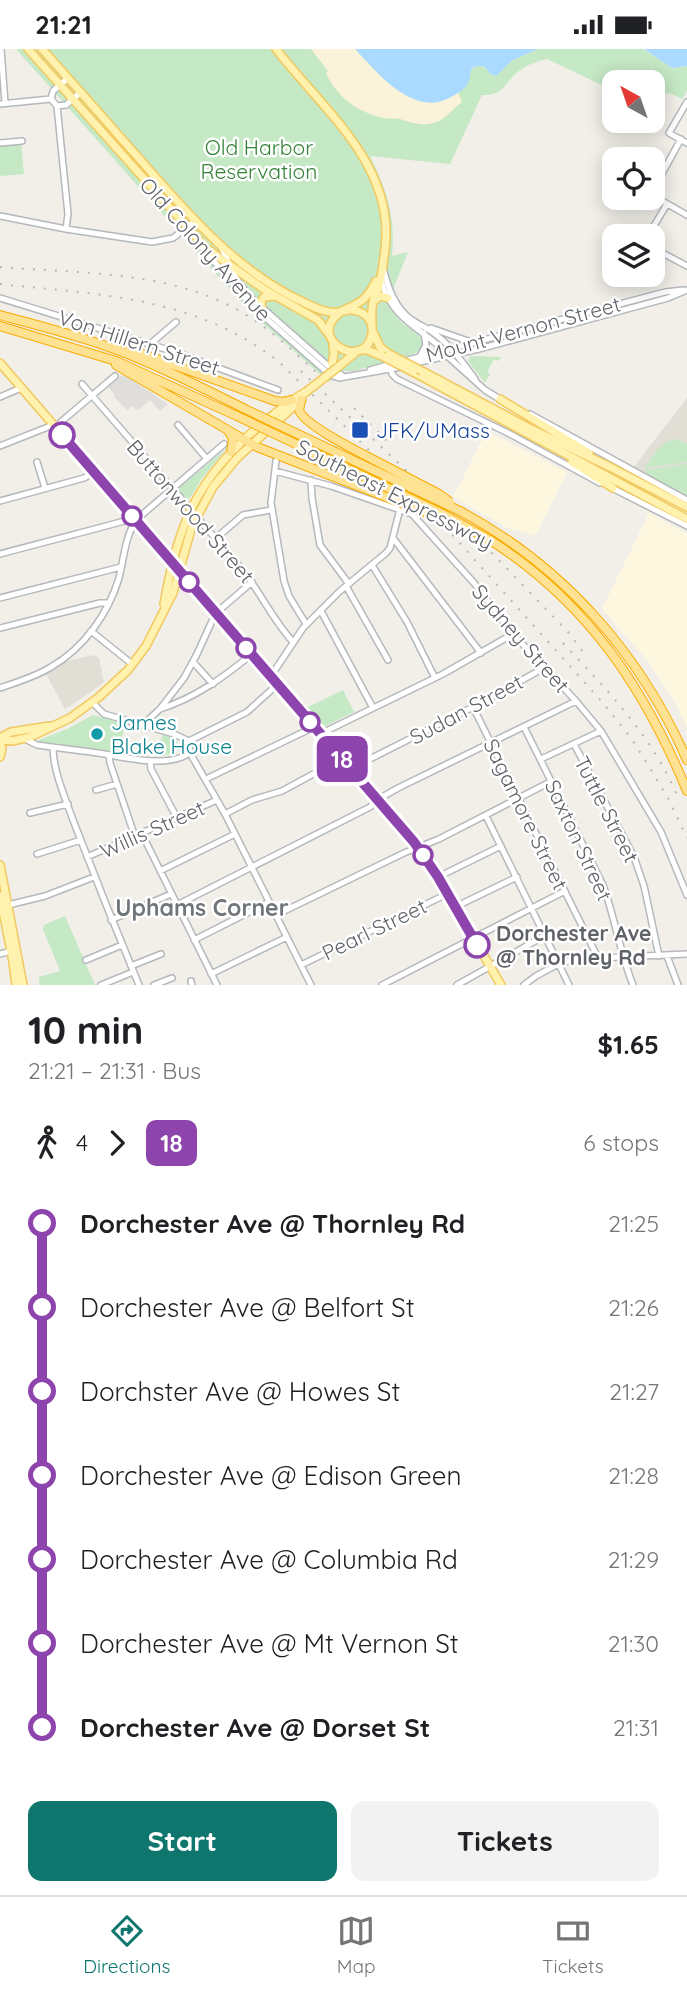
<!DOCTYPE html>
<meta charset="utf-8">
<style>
:root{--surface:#fff;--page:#f2f2f2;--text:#202124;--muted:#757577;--line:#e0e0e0;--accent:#0f766e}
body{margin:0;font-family:Quicksand,sans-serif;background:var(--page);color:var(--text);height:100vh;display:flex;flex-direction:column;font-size:26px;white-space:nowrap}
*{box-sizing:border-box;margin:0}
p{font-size:23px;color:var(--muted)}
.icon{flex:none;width:38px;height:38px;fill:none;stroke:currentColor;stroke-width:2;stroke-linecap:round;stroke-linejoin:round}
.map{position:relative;height:936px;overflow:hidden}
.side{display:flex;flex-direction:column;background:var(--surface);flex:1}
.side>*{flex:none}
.badge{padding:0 14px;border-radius:10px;font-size:24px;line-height:46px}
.needle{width:46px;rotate:320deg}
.tools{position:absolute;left:602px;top:21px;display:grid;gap:14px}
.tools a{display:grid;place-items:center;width:63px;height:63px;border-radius:14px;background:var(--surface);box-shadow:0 4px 18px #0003;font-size:35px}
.map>.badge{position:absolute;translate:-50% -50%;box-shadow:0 0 0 4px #fff}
.legs{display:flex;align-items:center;gap:10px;height:77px;padding:0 28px;font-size:23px}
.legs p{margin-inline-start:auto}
.head{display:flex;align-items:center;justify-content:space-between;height:119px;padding:0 28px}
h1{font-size:38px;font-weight:700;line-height:52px}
.cta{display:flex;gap:14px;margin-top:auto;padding:14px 28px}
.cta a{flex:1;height:80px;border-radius:14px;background:var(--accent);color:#fff;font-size:28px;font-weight:700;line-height:80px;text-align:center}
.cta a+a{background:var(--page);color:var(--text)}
ul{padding:0 28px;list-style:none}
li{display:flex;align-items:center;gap:24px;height:84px;font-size:26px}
li i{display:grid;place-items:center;width:10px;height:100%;margin:0 9px;background:currentColor}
li i::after{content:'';width:18px;height:18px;margin:-9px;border:5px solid;border-radius:50%;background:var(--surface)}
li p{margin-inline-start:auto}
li:first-child i{background:linear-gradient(#0000 50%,currentColor 0)}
li:last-child i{background:linear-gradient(currentColor 50%,#0000 0)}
.status{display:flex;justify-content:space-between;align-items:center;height:49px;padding:0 35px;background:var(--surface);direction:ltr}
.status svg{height:19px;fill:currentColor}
.menu{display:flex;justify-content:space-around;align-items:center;height:98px;border-top:2px solid var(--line);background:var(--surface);font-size:19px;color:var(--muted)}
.menu a{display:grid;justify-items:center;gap:4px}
.menu .current{color:var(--accent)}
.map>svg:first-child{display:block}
.commercial{fill:#fef7e0}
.industrial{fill:#e0deda}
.education{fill:#e1ded6}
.green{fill:#c5e8c5}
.sand{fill:#fbf3d9}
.water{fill:#aadaff}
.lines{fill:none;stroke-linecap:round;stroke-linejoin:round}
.minor-casing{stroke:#b5b8bc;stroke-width:8}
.major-casing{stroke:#f2c960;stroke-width:10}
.highway-casing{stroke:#f9ab00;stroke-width:10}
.minor{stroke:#fff;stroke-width:5}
.major{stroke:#fff2af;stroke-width:7}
.highway{stroke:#fde293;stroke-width:8}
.rail{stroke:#b6b7b8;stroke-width:2;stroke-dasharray:2 9;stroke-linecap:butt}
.major-bridge-casing{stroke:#f2c960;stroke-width:10;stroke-linecap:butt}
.highway-bridge-casing{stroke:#f9ab00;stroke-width:10;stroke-linecap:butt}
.major-bridge{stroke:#fff2af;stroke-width:7}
.highway-bridge{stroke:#fde293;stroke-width:8}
.line-1-casing{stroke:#fff;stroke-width:16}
.line-1{stroke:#8e44ad;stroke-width:10}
.transit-dot{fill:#1a4fb4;stroke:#fff;stroke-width:2.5}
.stop-1-dot{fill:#fff;stroke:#8e44ad;stroke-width:3.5}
.culture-dot{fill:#0f9aa8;stroke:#fff;stroke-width:2.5}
.labels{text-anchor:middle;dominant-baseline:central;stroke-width:5;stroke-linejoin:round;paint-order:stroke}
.park-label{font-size:21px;fill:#348238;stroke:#fff}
.street-label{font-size:21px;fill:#5f6368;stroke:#fff}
.transit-label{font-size:21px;fill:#164399;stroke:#fff;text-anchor:start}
.culture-label{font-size:21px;fill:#0d838f;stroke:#fff;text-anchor:start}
.stop-label{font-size:21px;font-weight:bold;fill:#5f6368;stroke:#fff;text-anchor:start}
.neighbourhood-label{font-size:23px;font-weight:bold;fill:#70757a;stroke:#fff}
</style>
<div class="status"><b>21:21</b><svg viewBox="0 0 49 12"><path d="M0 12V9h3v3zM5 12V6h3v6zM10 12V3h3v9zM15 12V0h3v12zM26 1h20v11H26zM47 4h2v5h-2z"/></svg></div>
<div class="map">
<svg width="687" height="936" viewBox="0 0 687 936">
<rect width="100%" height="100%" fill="#f1efe8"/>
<!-- commercial -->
<path class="commercial" d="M486 382 567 423 535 487 508 479 452 447 460 435Z
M649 464 687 485V679L673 649 647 611 602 560Z"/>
<!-- industrial -->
<path class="industrial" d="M122 326 129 329 168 355 160 362 150 351 139 360 136 361 132 357 127 361 114 348 115 346 108 338Z"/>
<!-- education -->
<path class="education" d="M687 349V448L632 420Z
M94 606 99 609 104 633 88 645 65 660 46 625 66 612Z"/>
<!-- green -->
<path class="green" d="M16 0H355L370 16 469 25 472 20 480 16 487 20 490 25 496 27 513 11 538 0H643L672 19 687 17V42L682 50 670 44 653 48V33H614V42L547 10C538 12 527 16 520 21 504 33 505 47 482 46L450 115 370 107C387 142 396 167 392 207L408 203 387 255C391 261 395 267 401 273 411 282 435 291 414 305L354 322H342L329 333 250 263Z
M21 94 24 125 0 127V96Z
M470 307 501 308 498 312 494 310 487 323 490 325 485 334 468 312Z
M675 390 687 395V413L645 419C652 408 661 392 675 390Z
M228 398 202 429 190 449 187 451 179 442V439Z
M687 415V446L649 427 687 448 647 427 646 421Z
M343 641 354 663 323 678 306 659Z
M93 666 125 675 119 703 39 693V691L67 680Z
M163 685 176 689 180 699 166 706 155 708Z
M65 867 95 936H39V928L60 922 43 880 44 876Z"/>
<!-- sand -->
<path class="sand" d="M311 0H355C382 29 417 72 458 43L462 53C453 59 447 69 437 73 423 78 413 74 400 70 394 69 389 70 384 69 358 64 336 47 326 24L328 22Z"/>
<!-- water -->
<path class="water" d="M355 0H538L513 11 496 27 490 25 487 20 483 17C466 17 473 24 468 34 464 41 457 45 451 48 414 70 377 23 355 0Z
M644 0H687V17L672 19Z"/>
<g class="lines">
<!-- minor casing -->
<g class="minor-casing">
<path id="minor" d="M1 0 5 54
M51 50 57 57 68 165 66 180
M51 50 53 42 68 29
M687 53 669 84 687 94
M0 55 51 50
M57 57 66 56 81 43
M681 90 653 141 657 149 687 166
M0 94 22 92
M0 167 66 180 152 193 173 189 195 172
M648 187 667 155
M201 197 250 255 330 326 339 329 401 318
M653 199 687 217
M222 200 236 229 249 247 334 322 343 327
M383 219C388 239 395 259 412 271 419 276 428 279 435 285 451 297 463 314 475 330
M381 232C393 271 418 277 446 303
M0 249 175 303 278 341
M431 279 471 293
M149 296 176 273
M445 305 485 341 503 352
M420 307 426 296 424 284
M404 312 665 243 683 241
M411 315 483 299 668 249 687 241
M390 316 392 325 397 330 510 385 600 434
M370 321 391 315
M82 335 242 520C260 543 273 571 293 593
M0 348 21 339
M530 365 687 451
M178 376 207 410
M55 378 115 327
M0 397 53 376
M276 412 271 454 284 532 289 547 306 575
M37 413 45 439
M275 422 331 437 412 465 474 534 513 585 576 652 601 682 661 783 687 846
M311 431 312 449 320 496 349 535
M612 439 687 477
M0 452 84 429 94 423
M393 489 481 604
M215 490 243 466 271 461
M0 505 106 477 128 471H136
M372 516 407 573 435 629
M346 537 388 611
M0 549 121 518
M321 562 373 659
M216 564 252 533
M0 579 100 554H109
M91 582 132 615
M193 613 213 635
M271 627 303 579 340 542 386 504 390 499 400 460
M0 639C17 633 35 628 51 618 84 599 108 565 119 529 124 509 125 488 136 471L224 395
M93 654 104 665 174 685 189 692
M473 658 598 909
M160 660C195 649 224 628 252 605
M146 676 149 670 160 660 184 629 197 605 212 572 218 566
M524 678 603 836C615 869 620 904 633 936
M320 685 443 625 513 585
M25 690 37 696C57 699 78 701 98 704 125 708 166 720 190 704
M189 692 190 704 225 765 311 936
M189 692 247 663 278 635
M574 695 634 808 644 837 659 907
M53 698C53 722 65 748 73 771 94 826 116 881 139 936
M109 706 110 714 135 788
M541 710 601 682
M150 712 151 720 177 769
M350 720 473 658 544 619
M206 730 314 678
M96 741 117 735
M30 764 68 755
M225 765 252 751 282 742 341 710
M486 767 569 936
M142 785 217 936
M37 805 81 791
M87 808 217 751
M160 822 235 785
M438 828 501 797
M177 856 370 758 377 751 398 739 576 652
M4 857 45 847 94 828
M455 858 517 828
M276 866 404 804 439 790 552 732
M111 871 171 845
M194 891 269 853
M0 905 11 902
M667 907 678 936
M86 911 122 896
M301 916 447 845
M131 917 161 905
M211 925 287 888
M191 932 192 936
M101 936 133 923
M154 936 172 929
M382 936 565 842
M457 936 544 887
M524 936 536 927 562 913 598 909 687 905"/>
</g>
<!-- major casing -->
<g class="major-casing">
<path id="major" d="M28 0 206 199 265 241 318 271 330 287
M42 0C68 29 94 58 120 88 175 149 228 219 305 254 316 259 327 265 340 263
M276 0C318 55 387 109 386 185 386 198 382 224 379 237 377 243 374 247 373 253 371 261 372 271 372 279
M374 252 380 247 388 249
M262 260 261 253 264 248 275 247
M343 262C358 258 374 267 372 284 366 325 302 289 342 262 361 253 366 252 376 232
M373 283 380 298 389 305
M359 301H367L382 307
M0 314 414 793 438 828 501 936
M332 315 334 305 333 295
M338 318 356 303
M422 322 535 382 610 418 687 458
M413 323 687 470
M500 350 589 404
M572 413 613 439
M164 555C178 475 196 431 258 378 274 366 288 352 306 343
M0 689 11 683 50 677
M0 690 12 692 30 688 70 669 99 648 128 621 146 597 173 544 192 477 213 438 237 409 302 350
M0 693 2 700 0 708
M0 816 23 936
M0 847 13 913 16 936"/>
</g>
<!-- highway casing -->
<g class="highway-casing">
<path id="highway" d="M0 266C40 277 81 287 120 302 162 318 203 339 243 359
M0 277 116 312 237 367
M129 302 137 303 275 352 283 353 292 351
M116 316 257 398 324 424
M301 351 299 361C304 376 357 402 374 411
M228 381 233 390 231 403
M460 462C563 517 640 604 687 711
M490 491C587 553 644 638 687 742"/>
</g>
<!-- minor -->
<use href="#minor" class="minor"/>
<!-- major -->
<use href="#major" class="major"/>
<!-- highway -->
<use href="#highway" class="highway"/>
<!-- rail -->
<path class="rail" d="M0 218C76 224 166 222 234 259 266 276 292 301 318 325
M0 235C101 246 193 247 278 312L431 462 603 654 631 689 650 719 669 751 687 789
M301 322 411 426 441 459
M354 359 393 398
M438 448 569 584 586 607
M563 594C608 642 654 689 679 751"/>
<!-- major-bridge casing -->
<g class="major-bridge-casing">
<path id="major-bridge" d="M389 305 422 322
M382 307 413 323
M306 343 338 318"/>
</g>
<!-- highway-bridge casing -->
<g class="highway-bridge-casing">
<path id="highway-bridge" d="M243 359 460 462
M237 367 443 465 490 491
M374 411 439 445 450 453
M324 424 435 467 446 469"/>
</g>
<!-- major-bridge -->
<use href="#major-bridge" class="major-bridge"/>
<!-- highway-bridge -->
<use href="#highway-bridge" class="highway-bridge"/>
</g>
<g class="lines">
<!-- line-1 casing -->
<g class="line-1-casing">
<path id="line-1" d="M62 386 414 793 438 828 477 896"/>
</g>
<!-- line-1 -->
<use href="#line-1" class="line-1"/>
</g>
<!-- markers -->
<rect class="transit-dot" x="351" y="372" width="18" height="18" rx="3.5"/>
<g class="stop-1-dot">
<circle cx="62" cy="386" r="12"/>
<circle cx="132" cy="467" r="9"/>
<circle cx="189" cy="533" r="9"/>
<circle cx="246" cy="599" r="9"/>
<circle cx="310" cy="673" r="9"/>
<circle cx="423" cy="806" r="9"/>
<circle cx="477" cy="896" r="12"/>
</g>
<circle class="culture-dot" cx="97" cy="685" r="7"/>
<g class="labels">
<!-- park labels -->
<g class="park-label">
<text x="259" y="98">Old Harbor<tspan x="259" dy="24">Reservation</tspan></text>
</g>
<!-- street labels -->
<g class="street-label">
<text transform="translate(206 200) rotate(48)">Old Colony Avenue</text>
<text transform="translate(523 280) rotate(-15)">Mount Vernon Street</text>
<text transform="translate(139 293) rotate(18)">Von Hillern Street</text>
<text transform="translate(395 445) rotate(27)">Southeast Expressway</text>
<text transform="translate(191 462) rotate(49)">Buttonwood Street</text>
<text transform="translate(521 589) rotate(49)">Sydney Street</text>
<text transform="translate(466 660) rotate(-28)">Sudan Street</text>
<text transform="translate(607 760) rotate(63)">Tuttle Street</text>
<text transform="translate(526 765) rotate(64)">Sagamore Street</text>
<text transform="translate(152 780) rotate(-24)">Willis Street</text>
<text transform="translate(579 791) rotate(65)">Saxton Street</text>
<text transform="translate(374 880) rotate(-26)">Pearl Street</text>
</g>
<!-- transit labels -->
<g class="transit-label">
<text x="376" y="381">JFK/UMass</text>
</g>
<!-- culture labels -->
<g class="culture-label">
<text x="111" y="673">James<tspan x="111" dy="24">Blake House</tspan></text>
</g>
<!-- stop labels -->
<g class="stop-label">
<text x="496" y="884">Dorchester Ave<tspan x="496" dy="24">@ Thornley Rd</tspan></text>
</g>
<!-- neighbourhood labels -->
<g class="neighbourhood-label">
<text x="202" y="858">Uphams Corner</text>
</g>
</g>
</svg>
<div class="tools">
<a><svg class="needle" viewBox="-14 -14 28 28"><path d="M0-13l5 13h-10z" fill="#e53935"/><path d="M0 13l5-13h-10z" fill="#757577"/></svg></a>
<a><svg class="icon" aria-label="locate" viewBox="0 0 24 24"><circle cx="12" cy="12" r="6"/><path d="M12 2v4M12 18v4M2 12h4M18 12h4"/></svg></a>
<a><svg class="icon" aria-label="layers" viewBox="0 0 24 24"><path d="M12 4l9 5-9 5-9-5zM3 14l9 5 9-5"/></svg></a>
</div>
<b class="badge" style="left:342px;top:710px;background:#8e44ad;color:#fff">18</b>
</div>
<section class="side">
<div class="head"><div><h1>10 min</h1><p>21:21 – 21:31 · Bus</p></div><b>$1.65</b></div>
<div class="legs"><svg class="icon" aria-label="walk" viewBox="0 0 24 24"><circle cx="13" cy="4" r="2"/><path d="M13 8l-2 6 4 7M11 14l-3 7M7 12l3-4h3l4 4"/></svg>4<svg class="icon" aria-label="forward" viewBox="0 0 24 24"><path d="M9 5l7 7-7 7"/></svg><b class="badge" style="background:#8e44ad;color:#fff">18</b><p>6 stops</p></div>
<ul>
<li><i style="color:#8e44ad"></i><b>Dorchester Ave @ Thornley Rd</b><p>21:25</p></li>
<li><i style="color:#8e44ad"></i><span>Dorchester Ave @ Belfort St</span><p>21:26</p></li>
<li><i style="color:#8e44ad"></i><span>Dorchster Ave @ Howes St</span><p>21:27</p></li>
<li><i style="color:#8e44ad"></i><span>Dorchester Ave @ Edison Green</span><p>21:28</p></li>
<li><i style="color:#8e44ad"></i><span>Dorchester Ave @ Columbia Rd</span><p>21:29</p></li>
<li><i style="color:#8e44ad"></i><span>Dorchester Ave @ Mt Vernon St</span><p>21:30</p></li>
<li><i style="color:#8e44ad"></i><b>Dorchester Ave @ Dorset St</b><p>21:31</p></li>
</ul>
<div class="cta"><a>Start</a><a>Tickets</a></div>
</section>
<nav class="menu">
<a class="current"><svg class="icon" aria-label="directions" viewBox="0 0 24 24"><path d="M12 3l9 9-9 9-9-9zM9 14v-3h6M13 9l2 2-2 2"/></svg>Directions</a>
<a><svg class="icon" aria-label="map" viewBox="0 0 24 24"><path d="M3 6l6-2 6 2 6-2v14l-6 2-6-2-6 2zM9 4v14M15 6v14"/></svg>Map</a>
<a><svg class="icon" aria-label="tickets" viewBox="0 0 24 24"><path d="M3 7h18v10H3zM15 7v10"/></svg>Tickets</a>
</nav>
